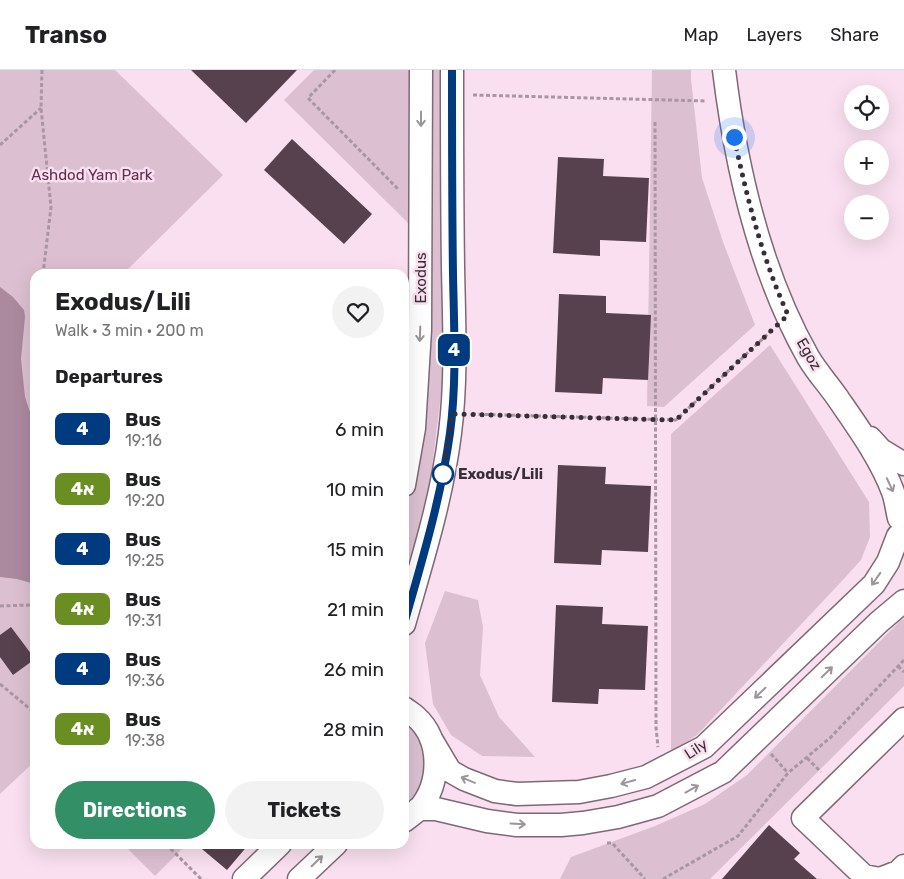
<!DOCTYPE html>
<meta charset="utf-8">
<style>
:root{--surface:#fff;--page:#f2f2f2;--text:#202124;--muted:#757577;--line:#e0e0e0;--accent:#338f66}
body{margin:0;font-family:Rubik,"Noto Sans Hebrew",sans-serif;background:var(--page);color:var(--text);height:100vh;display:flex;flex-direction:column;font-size:19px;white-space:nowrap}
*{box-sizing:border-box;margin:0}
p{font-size:16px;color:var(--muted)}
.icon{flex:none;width:28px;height:28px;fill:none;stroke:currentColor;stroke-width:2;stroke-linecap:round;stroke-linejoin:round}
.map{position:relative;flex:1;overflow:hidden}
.details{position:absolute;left:30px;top:199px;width:379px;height:580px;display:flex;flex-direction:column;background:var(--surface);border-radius:15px;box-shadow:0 5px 20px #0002}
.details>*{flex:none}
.badge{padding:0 10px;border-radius:8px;font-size:18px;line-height:32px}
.fabs{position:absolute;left:844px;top:15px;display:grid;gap:10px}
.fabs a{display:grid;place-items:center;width:45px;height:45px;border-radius:50%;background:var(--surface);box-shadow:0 5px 20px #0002;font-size:25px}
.you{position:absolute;width:25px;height:25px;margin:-12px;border:4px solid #fff;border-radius:50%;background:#1a73e8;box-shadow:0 0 0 8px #1a73e833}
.map>.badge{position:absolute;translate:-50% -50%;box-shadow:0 0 0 2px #fff}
h2{padding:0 25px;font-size:19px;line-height:45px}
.round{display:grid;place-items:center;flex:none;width:52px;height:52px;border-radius:26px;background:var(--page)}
.head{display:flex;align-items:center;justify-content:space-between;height:85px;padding:0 25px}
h1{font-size:24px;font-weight:700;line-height:38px}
.cta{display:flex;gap:10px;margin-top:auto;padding:10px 25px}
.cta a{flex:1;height:58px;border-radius:30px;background:var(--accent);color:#fff;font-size:20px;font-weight:700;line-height:58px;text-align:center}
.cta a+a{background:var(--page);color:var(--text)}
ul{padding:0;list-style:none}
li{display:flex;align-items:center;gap:15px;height:60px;padding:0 25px}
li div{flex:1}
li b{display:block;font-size:19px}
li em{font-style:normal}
li .badge{min-width:55px;font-weight:700;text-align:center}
header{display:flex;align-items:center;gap:30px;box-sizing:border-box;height:70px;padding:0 25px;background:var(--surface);border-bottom:1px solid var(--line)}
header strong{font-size:24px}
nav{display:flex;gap:28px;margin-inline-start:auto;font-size:18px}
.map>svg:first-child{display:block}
.green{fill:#dcc0d1}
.water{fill:#ab899e}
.building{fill:#57414f}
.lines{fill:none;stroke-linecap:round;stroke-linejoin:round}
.minor-casing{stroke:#7f6876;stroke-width:25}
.path{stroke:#a996a2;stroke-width:3;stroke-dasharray:4 2.5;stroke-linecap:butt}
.minor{stroke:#fff;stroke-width:22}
.oneway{stroke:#9c969a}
.line-casing{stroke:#fff;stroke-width:11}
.line{stroke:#003b80;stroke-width:8}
.walk{stroke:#382e35;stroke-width:5;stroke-dasharray:0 9}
.stop-dot{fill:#fff;stroke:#003b80;stroke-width:2.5}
.labels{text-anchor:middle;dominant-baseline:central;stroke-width:5;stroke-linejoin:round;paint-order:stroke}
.park-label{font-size:15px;fill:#5e2f4f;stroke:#f9dfef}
.street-label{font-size:15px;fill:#382e35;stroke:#f9dfef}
.stop-label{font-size:15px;font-weight:bold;fill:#382e35;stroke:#f9dfef;text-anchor:start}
</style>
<header>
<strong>Transo</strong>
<nav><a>Map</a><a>Layers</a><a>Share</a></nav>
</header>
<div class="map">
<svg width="904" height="809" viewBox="0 0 904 809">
<rect width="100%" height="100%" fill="#f9dfef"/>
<!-- green -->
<path class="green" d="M0 0H115L223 105 123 204H35V691L0 724Z
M314 0H412L411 156 284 30Z
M428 0H453L443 308 431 405 404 522V444L413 402Z
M652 0H691V9L702 108 723 172 755 255 664 337 647 336Z
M770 275 869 432 870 467 861 490 840 513 697 665 671 682V364Z
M445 521 478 530 483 557 480 605 499 647 535 687 482 686 451 665 433 634 425 573Z
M904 549V616L710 809H560L571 787 655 756 705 734 747 705 900 551Z
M404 652C431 672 430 717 404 736Z
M123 774H176L182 779 155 806Z"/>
<!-- water -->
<path class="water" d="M0 217 13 227 24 240 25 247 21 289 25 327 35 357V514L17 509 0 507Z"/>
<!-- building -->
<path class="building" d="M191 0H297L246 53Z
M292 69 372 144 344 174 264 100Z
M558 87 604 89 603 106 649 108 646 172 600 170V186L553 183Z
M559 224 606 226V243L651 245 648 310 603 308 602 324 555 322Z
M558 395 606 397 605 414 651 416 648 482 602 480 601 495 554 493Z
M556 535 603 537 602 554 648 556 645 620 599 619 598 634 552 632Z
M11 557 35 589 13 605 0 587V565Z
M769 755 800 783 794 789 817 809H722Z
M196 774H249L227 800Z"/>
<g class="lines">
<!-- minor casing -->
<g class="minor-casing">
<path id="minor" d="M724 0C736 98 759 200 808 287 816 301 828 314 837 327 857 356 881 389 893 422 896 430 897 440 899 448
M870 368 881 380 904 394
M404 415 414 358 420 260 421 0
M404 554C422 491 442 428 450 363 457 308 454 252 453 197 452 131 452 66 452 0
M404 638C408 641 413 644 416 647 442 670 441 714 419 739 415 743 409 747 404 751
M904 649 803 748 864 806 880 809 898 802 904 796
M431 669 450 701 464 709 495 721 517 724 579 722 611 716 646 707 704 677 874 514 888 492 898 466
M418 739H436L487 751 517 755H561L583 753 618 747 658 736 723 702 879 552 904 531
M244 809 280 774
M299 809 336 774"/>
</g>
<!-- path -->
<path class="path" d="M42 0 41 38 51 137 43 204
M335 0 308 28 398 119
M473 25 706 31
M655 52 656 657 658 677
M0 75 41 38
M472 344 676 350 771 261
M0 536 31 535 35 533
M898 596 904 602
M0 614 35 643
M771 684 788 703
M807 688 821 702
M607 773H612L645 809
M166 774 201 809
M663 809 738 766 788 703 831 667 904 590"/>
<!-- minor -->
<use href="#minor" class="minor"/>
</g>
<!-- one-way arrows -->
<defs><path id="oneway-shaft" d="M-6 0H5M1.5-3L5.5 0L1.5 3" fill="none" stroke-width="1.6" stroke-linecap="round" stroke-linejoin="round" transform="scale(1.25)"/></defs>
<g class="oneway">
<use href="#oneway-shaft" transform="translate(421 49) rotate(90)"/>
<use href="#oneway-shaft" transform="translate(420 264) rotate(92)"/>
<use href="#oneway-shaft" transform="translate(890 415) rotate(65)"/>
<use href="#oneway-shaft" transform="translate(876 509) rotate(125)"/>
<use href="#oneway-shaft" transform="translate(827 602) rotate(-44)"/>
<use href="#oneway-shaft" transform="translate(760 623) rotate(136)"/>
<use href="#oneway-shaft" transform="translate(468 710) rotate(-157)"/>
<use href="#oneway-shaft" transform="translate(628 712) rotate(165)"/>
<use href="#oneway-shaft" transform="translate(692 719) rotate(-29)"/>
<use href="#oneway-shaft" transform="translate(518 754) rotate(3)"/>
<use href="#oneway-shaft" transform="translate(317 791) rotate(-44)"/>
</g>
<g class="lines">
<!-- line casing -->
<g class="line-casing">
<path id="line" d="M404 554C422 491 441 428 450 363 457 311 454 257 453 204 452 136 452 68 452 0"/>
</g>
<!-- line -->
<use href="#line" class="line"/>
<!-- walk -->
<path class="walk" d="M443 404 442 408 450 362 452 344 676 350 788 245C762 188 747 128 734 67"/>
</g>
<!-- markers -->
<circle class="stop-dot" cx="443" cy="404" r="10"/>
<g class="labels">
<!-- park labels -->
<g class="park-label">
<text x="92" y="105">Ashdod Yam Park</text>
</g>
<!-- street labels -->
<g class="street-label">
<text transform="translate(421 208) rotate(-90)">Exodus</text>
<text transform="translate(809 284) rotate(60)">Egoz</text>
<text transform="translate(696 679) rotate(-33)">Lily</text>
</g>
<!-- stop labels -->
<g class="stop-label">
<text x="458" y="404">Exodus/Lili</text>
</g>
</g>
</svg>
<div class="fabs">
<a><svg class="icon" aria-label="locate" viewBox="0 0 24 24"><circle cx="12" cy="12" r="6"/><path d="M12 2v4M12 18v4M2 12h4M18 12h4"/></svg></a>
<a>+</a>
<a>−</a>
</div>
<div class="you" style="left:734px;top:67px"></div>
<b class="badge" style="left:454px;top:280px;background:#003b80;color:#fff">4</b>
<section class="details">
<div class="head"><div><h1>Exodus/Lili</h1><p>Walk · 3 min · 200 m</p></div><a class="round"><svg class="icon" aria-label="heart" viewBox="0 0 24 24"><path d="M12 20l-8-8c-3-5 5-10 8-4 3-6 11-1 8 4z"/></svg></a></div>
<h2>Departures</h2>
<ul>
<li><span class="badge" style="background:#003b80;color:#fff">4</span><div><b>Bus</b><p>19:16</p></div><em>6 min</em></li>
<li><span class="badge" style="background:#6b8e23;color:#fff">4א</span><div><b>Bus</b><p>19:20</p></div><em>10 min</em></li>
<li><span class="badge" style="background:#003b80;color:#fff">4</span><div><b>Bus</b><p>19:25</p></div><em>15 min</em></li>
<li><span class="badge" style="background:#6b8e23;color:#fff">4א</span><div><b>Bus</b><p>19:31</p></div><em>21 min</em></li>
<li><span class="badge" style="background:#003b80;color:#fff">4</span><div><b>Bus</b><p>19:36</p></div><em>26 min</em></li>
<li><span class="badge" style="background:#6b8e23;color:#fff">4א</span><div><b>Bus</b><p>19:38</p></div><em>28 min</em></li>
</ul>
<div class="cta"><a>Directions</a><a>Tickets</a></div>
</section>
</div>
